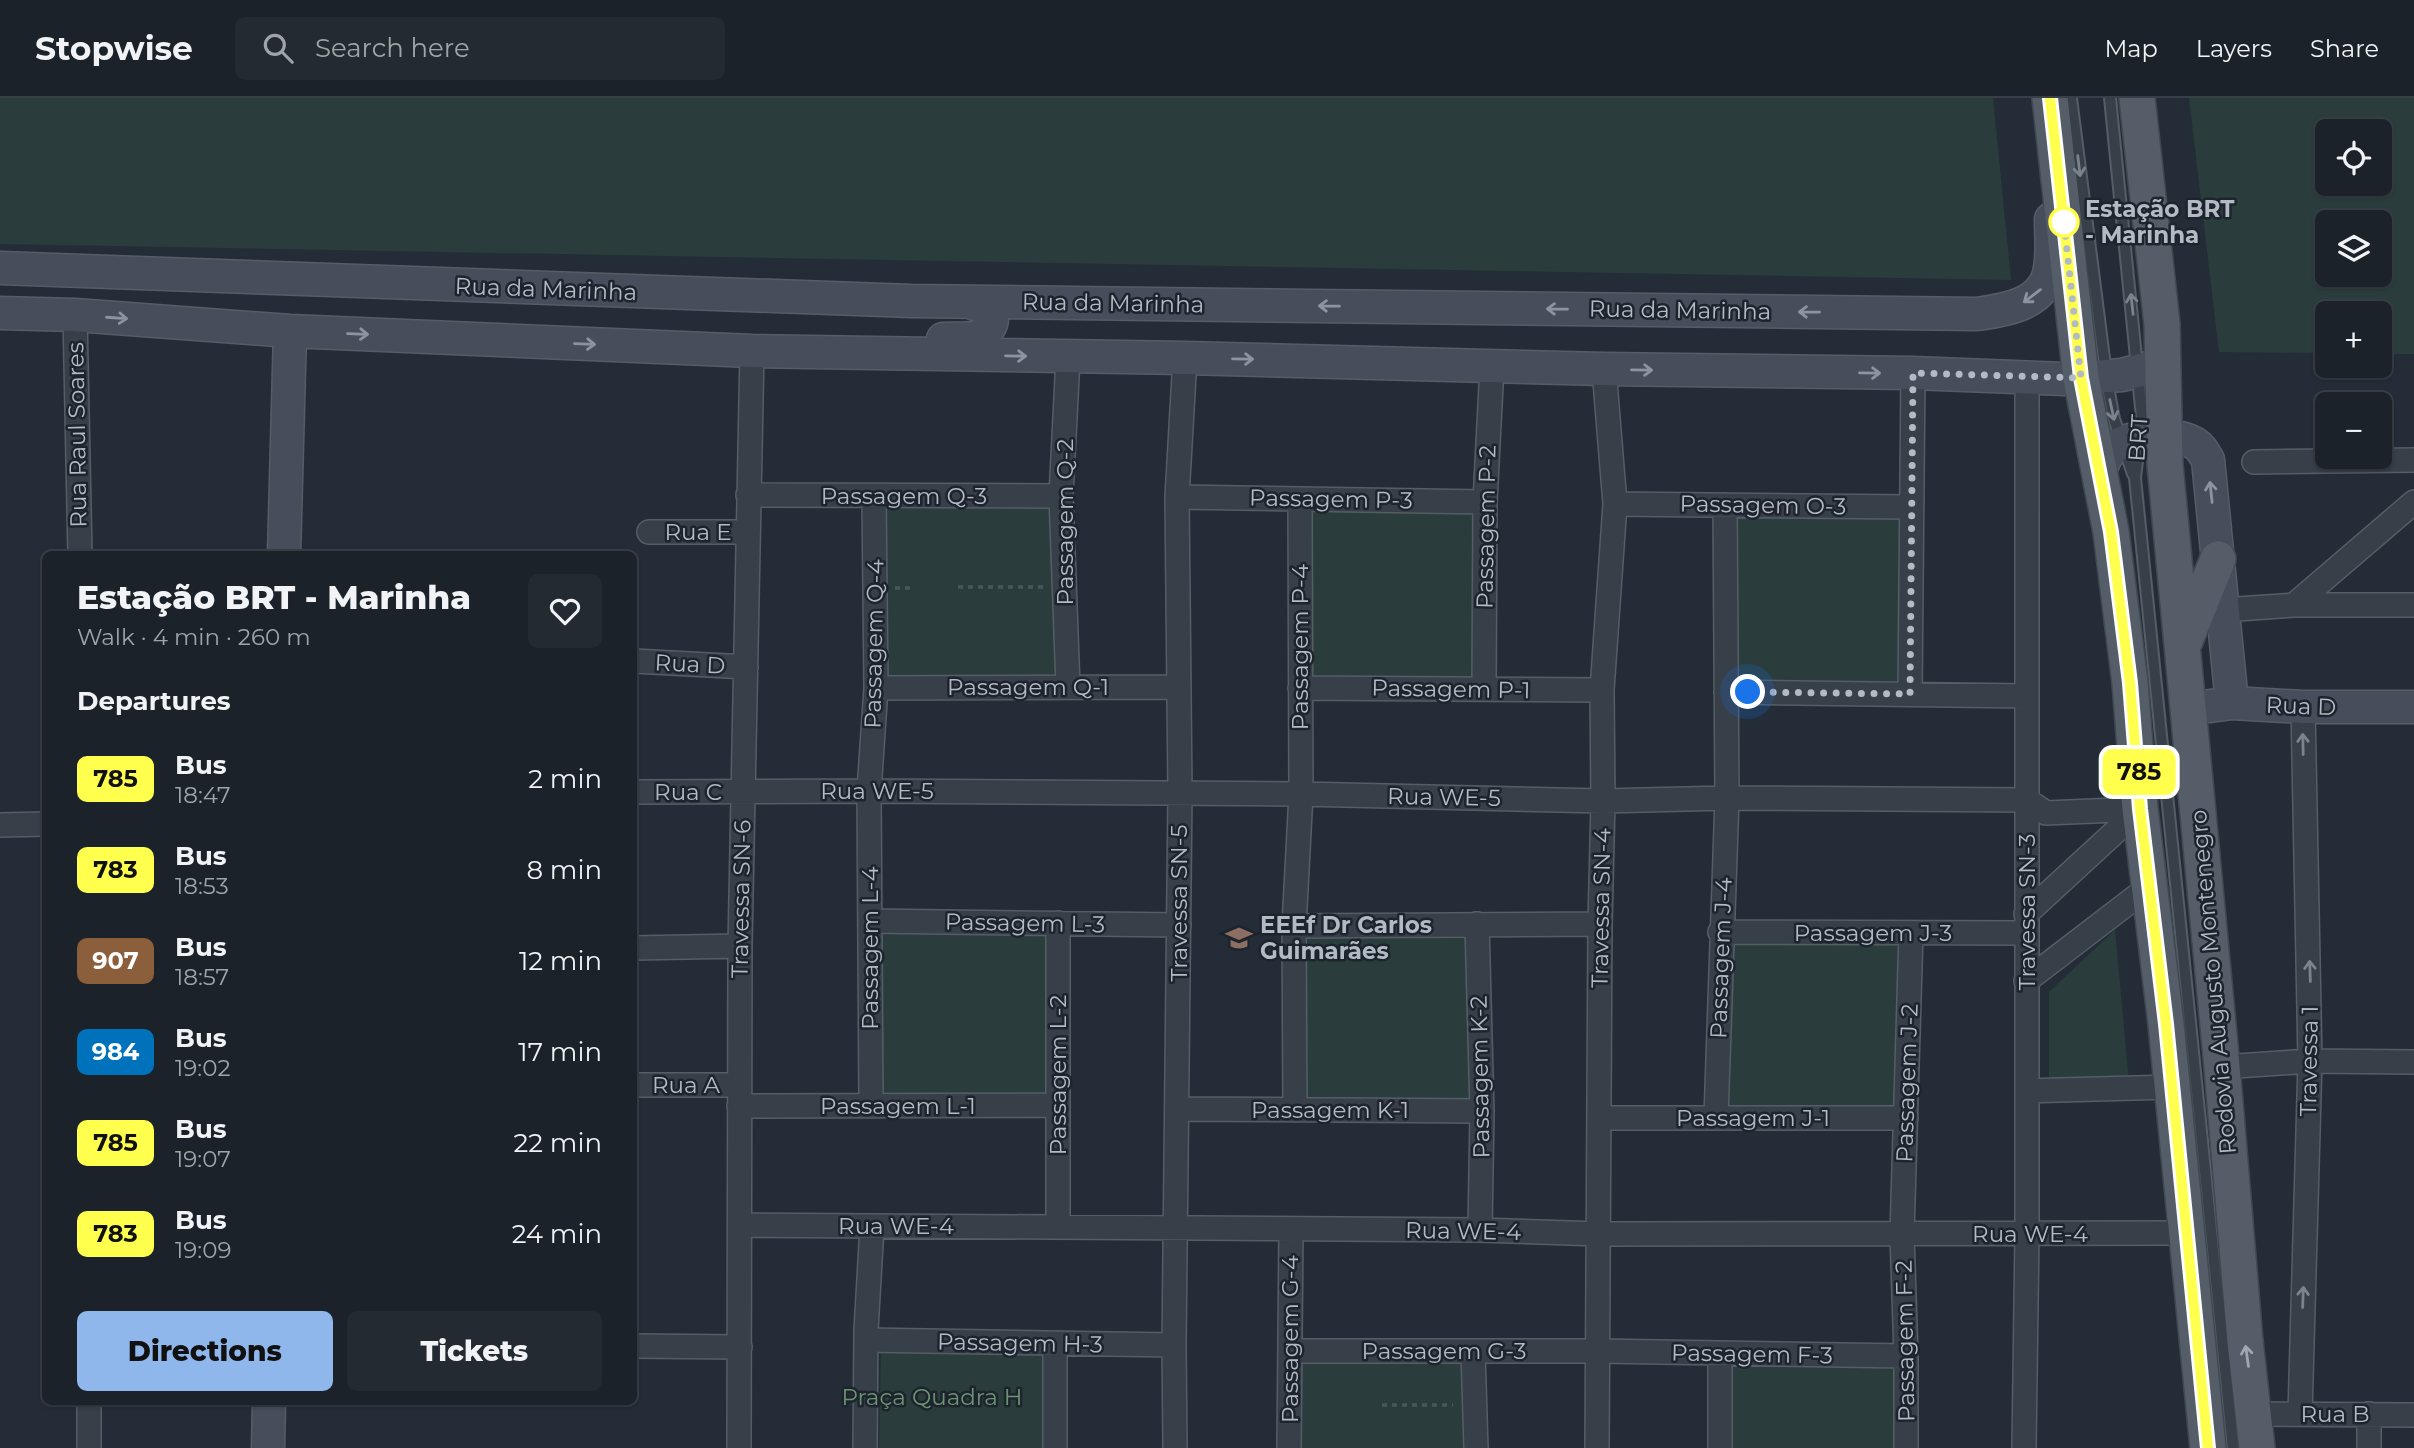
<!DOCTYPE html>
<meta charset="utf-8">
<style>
:root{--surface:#1b2229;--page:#242a31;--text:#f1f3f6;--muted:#a0a4a8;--line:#393f46;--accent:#8fb7ec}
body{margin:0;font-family:Montserrat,sans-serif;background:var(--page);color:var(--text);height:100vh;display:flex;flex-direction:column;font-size:26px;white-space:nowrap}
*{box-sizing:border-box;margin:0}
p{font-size:23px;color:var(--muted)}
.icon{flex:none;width:38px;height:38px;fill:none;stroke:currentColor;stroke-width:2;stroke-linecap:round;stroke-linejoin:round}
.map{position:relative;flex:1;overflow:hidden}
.drawer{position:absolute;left:42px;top:453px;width:595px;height:854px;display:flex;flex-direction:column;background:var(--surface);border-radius:10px;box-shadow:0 2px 5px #0004,0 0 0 2px var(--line)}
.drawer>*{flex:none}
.badge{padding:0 14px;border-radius:10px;font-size:24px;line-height:46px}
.fabs{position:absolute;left:2315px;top:21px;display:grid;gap:14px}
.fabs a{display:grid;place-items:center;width:77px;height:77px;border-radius:10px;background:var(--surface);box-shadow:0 2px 5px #0004,0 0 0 2px var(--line);font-size:35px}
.you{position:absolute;width:35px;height:35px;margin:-18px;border:5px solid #fff;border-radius:50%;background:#1a73e8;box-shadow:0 0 0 10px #1a73e833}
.map>.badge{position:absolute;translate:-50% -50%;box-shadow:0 0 0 4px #fff}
h2{padding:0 35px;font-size:26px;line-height:63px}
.round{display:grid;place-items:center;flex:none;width:74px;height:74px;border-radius:10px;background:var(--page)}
.summary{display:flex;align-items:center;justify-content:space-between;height:119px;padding:0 35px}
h1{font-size:33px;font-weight:800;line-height:52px}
.primary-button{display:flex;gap:14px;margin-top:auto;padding:14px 35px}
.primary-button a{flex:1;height:80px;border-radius:10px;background:var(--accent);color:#111;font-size:28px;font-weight:800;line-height:80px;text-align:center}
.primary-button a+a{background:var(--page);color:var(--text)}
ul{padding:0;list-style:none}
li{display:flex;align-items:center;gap:21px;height:91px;padding:0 35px}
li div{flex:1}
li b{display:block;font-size:26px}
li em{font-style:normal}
li .badge{min-width:77px;font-weight:700;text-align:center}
header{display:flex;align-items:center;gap:42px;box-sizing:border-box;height:98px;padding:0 35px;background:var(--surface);border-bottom:2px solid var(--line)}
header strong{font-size:33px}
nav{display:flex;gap:38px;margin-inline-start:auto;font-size:24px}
.search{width:490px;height:63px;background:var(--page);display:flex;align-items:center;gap:18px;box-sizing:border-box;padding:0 24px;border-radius:10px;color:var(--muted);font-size:26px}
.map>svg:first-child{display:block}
.green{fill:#2a3d3c;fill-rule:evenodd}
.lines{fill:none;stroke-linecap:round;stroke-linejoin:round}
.lane-casing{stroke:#555d66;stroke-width:14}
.street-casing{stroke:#555d66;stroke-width:26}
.secondary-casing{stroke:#555d66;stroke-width:35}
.primary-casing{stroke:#404851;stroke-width:38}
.path{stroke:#47585a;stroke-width:3.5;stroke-dasharray:5 5;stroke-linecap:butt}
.lane{stroke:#373f48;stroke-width:10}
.street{stroke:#373f48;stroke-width:23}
.secondary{stroke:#464e5b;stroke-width:32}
.primary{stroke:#555e68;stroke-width:35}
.oneway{stroke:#7b838c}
.oneway2{stroke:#8c949f}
.oneway3{stroke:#9fa8b2}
.line-casing{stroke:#fff;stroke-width:16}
.line{stroke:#ffff4d;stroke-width:10}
.walk{stroke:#b2bac4;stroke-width:7;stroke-dasharray:0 12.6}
.stop-dot{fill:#fff;stroke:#ffff4d;stroke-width:3.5}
.labels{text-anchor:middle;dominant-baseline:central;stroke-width:5;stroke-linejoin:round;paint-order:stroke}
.stop-label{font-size:23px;font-weight:bold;fill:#b2bac4;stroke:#1d242d;text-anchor:start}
.street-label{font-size:23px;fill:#b2bac4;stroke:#1d242d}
.poi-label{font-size:23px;font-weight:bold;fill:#b2bac4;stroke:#1d242d;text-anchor:start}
.park-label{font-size:23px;fill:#6c9373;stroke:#1d242d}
</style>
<header>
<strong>Stopwise</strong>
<div class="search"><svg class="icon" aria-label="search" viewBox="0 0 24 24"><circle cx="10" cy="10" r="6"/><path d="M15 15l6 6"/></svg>Search here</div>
<nav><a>Map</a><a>Layers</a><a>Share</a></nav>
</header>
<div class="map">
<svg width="2414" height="1350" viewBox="0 0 2414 1350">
<rect width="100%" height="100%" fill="#242d37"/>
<!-- green -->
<path class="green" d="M0 0H1993L2011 182 0 146Z
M2189 0H2414V256H2380V215H2328L2327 255 2219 254ZM2328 33H2380V86H2328ZM2328 124H2380V177H2328Z
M1061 398 1068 589 876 590 874 399Z
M1300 401 1485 404 1484 591 1300 590Z
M1725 407 1911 409 1910 596 1726 594Z
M870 823 1058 825V1007L871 1008Z
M1477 826 1482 1013 1295 1012 1294 828Z
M2115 832 2129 985 2049 989V894Z
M1720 834 1911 835 1906 1020 1716 1019Z
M881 1248 1043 1254 1051 1267V1350H879Z
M1290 1253H1473L1476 1350H1290Z
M1720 1256 1906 1258V1350H1720Z"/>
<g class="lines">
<!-- lane casing -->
<g class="lane-casing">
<path id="lane" d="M2071 0 2107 284 2114 321 2133 376
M2110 0 2142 319 2135 380 2233 1350"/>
</g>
<!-- street casing -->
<g class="street-casing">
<path id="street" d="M75 217 80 457
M1068 260 1061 398 1068 589
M2254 364 2414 362
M748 397 1061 398
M1177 399 1485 404
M1615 406 1911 409
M649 434H747
M2294 507 2414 404
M2223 512 2294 507H2414
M634 563 746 569
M876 590 1179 589
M1300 590 1602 592
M1484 591 1485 404 1492 268
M1726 594 2027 598
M1910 596 1913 275
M634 694 869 693 1301 696 1603 703 1727 700 2027 702 2046 715 2140 711
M0 727 46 726
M2026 816 2140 711
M870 823 1179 827
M1058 825V1129
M1477 826 1482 1013 1480 1132
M1294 828 1600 826
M1720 834 2026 835
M634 850 740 848
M2026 883 2150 788
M2222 969 2310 963 2414 964
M634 987H739
M2027 993 2172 989
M739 1008 1058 1007
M871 1008 869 693 876 590 874 399
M1178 1011 1482 1013
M1295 1012 1294 828 1301 696 1300 401
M1716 1019 1727 700 1725 407
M1600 1020H1906
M740 1127 1480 1132 1600 1136 2185 1135
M866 1242 1174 1247
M634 1248 740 1249
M1290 1253H1598L1906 1258
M1473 1253 1476 1350
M89 1304V1350
M2255 1316 2414 1317
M2300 1316 2310 963 2303 609
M739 1350 740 848 752 253
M865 1350 866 1232 872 1129
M1055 1350V1246
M1175 1350 1174 1247 1180 695 1177 399 1185 260
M1289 1350 1291 1133
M1597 1350 1600 826 1603 703 1602 592 1615 406 1604 271
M1720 1350V1256
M1906 1350V1258L1902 1136 1911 835
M2024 1350 2027 1136V278
M2369 1350V1316"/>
</g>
<!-- secondary casing -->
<g class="secondary-casing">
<path id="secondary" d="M0 170 911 203 1977 216C2006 212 2046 206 2050 170 2053 154 2051 137 2051 121
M0 215 75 217 290 233 752 253 1185 260 1604 271 1913 275 2065 281 2122 277 2163 266
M943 241C953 240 967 242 977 239 987 236 997 223 989 213 985 208 975 206 969 204
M2100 374C2103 365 2106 356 2113 350 2130 337 2176 334 2194 345 2201 349 2204 355 2208 362L2232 605
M284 457 290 233
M2188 611 2232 605 2303 609H2414
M268 1350 269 1304"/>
</g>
<!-- primary casing -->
<g class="primary-casing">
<path id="primary" d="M2050 0 2081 280 2111 434 2130 585 2140 711 2166 926 2208 1350
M2137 0 2162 226 2165 367 2222 969 2245 1243 2257 1350
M2184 545 2218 461"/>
</g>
<!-- path -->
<path class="path" d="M958 489H1043
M895 490H914
M1382 1307H1453"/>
<!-- lane -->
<use href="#lane" class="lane"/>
<!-- street -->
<use href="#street" class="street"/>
<!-- secondary -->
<use href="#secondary" class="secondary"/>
<!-- primary -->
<use href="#primary" class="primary"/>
</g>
<!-- one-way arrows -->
<defs><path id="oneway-shaft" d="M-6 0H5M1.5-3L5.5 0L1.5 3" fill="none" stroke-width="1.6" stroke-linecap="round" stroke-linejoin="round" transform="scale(1.75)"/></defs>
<g class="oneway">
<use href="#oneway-shaft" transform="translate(2079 68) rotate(83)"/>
<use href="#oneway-shaft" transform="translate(2132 206) rotate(-96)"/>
<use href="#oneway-shaft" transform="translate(2112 312) rotate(78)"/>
<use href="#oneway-shaft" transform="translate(2303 646) rotate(-91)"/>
<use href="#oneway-shaft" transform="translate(2310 873) rotate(-92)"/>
<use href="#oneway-shaft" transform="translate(2303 1199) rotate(-88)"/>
</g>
<g class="oneway2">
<use href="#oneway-shaft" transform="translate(2032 198) rotate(143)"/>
<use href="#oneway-shaft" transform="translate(1329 208) rotate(-179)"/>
<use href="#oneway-shaft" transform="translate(1557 211) rotate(-179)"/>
<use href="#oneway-shaft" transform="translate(1809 214) rotate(-179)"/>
<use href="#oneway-shaft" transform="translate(117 220) rotate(4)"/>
<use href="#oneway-shaft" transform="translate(358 236) rotate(2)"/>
<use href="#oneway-shaft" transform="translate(585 246) rotate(2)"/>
<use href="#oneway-shaft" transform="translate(1016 258) rotate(1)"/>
<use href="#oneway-shaft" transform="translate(1243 261) rotate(1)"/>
<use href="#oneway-shaft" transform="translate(1642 272) rotate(1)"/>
<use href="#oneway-shaft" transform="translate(1870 275) rotate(1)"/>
<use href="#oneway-shaft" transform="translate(2211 394) rotate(-96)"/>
</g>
<use class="oneway3" href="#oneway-shaft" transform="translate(2247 1258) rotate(-98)"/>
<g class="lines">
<!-- line casing -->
<g class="line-casing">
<path id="line" d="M2050 0 2081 280 2111 434 2130 585 2140 711 2166 926 2208 1350"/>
</g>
<!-- line -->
<use href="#line" class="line"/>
<!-- walk -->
<path class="walk" d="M1748 594 1910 596 1913 275 2081 280 2063 116 2064 124"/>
</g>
<!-- icons -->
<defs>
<g id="school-bare" transform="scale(2.1)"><path d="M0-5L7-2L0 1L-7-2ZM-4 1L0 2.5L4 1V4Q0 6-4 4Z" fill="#8d6e63" stroke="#1d242d" stroke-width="2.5" paint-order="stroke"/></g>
</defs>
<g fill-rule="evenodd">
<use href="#school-bare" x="1239" y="840"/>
</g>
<!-- markers -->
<circle class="stop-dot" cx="2064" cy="124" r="14"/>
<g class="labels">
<!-- stop labels -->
<g class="stop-label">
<text x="2085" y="111">Estação BRT<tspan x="2085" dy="26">- Marinha</tspan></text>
</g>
<!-- street labels -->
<g class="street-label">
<text transform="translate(546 191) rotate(2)">Rua da Marinha</text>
<text transform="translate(1113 205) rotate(1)">Rua da Marinha</text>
<text transform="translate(1680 212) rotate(1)">Rua da Marinha</text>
<text transform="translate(77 337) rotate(-91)">Rua Raul Soares</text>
<text transform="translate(2138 340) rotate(-86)">BRT</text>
<text x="904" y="398">Passagem Q-3</text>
<text transform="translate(1331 401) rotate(1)">Passagem P-3</text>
<text transform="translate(1763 407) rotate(1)">Passagem O-3</text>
<text transform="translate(1065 424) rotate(-90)">Passagem Q-2</text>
<text transform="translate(1486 429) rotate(-89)">Passagem P-2</text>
<text x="698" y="434">Rua E</text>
<text transform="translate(874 546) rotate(-89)">Passagem Q-4</text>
<text transform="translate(1300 549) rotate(-90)">Passagem P-4</text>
<text transform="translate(690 566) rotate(3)">Rua D</text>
<text x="1028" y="589">Passagem Q-1</text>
<text transform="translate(1451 591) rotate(1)">Passagem P-1</text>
<text transform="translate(2301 608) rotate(2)">Rua D</text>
<text x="877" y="693">Rua WE-5</text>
<text x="688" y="694">Rua C</text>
<text transform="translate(1444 699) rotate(1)">Rua WE-5</text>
<text transform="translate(741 801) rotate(-89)">Travessa SN-6</text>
<text transform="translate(1179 805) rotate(-90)">Travessa SN-5</text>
<text transform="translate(1601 810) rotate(-89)">Travessa SN-4</text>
<text transform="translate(2027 814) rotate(-90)">Travessa SN-3</text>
<text transform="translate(1025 825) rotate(1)">Passagem L-3</text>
<text x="1873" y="835">Passagem J-3</text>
<text transform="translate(870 850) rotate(-90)">Passagem L-4</text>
<text transform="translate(1721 860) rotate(-88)">Passagem J-4</text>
<text transform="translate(2213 884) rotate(-95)">Rodovia Augusto Montenegro</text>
<text transform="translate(2309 963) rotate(-89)">Travessa 1</text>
<text transform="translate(1058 977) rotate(-90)">Passagem L-2</text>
<text transform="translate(1480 979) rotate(-91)">Passagem K-2</text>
<text transform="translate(1907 985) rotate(-88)">Passagem J-2</text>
<text x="686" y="987">Rua A</text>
<text x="898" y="1008">Passagem L-1</text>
<text x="1330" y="1012">Passagem K-1</text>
<text x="1753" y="1020">Passagem J-1</text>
<text x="896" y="1128">Rua WE-4</text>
<text transform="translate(1463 1133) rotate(1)">Rua WE-4</text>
<text x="2030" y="1136">Rua WE-4</text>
<text transform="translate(1290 1241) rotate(-90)">Passagem G-4</text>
<text transform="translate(1905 1243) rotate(-91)">Passagem F-2</text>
<text transform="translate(1020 1245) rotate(1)">Passagem H-3</text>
<text x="1444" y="1253">Passagem G-3</text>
<text transform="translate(1752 1256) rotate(1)">Passagem F-3</text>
<text x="2335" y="1316">Rua B</text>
</g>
<!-- poi labels -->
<g class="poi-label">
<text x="1260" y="827">EEEf Dr Carlos<tspan x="1260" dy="26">Guimarães</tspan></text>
</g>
<!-- park labels -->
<g class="park-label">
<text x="932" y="1299">Praça Quadra H</text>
</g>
</g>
</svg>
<div class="fabs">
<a><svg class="icon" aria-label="locate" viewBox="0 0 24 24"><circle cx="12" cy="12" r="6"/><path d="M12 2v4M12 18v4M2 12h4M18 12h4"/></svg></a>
<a><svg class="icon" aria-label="layers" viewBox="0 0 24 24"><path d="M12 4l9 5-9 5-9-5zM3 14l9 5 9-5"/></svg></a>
<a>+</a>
<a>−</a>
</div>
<div class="you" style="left:1748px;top:594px"></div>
<b class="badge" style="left:2139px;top:674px;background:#ffff4d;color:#111">785</b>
<section class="drawer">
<div class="summary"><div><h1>Estação BRT - Marinha</h1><p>Walk · 4 min · 260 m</p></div><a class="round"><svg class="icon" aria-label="heart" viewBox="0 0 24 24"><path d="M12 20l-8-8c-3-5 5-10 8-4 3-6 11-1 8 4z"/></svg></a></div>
<h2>Departures</h2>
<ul>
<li><span class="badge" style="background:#ffff4d;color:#111">785</span><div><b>Bus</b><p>18:47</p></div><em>2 min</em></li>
<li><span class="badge" style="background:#ffff4d;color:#111">783</span><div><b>Bus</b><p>18:53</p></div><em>8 min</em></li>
<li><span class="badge" style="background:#8b5e3c;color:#fff">907</span><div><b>Bus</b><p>18:57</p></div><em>12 min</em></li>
<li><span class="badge" style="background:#0072bc;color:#fff">984</span><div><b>Bus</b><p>19:02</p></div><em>17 min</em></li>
<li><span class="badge" style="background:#ffff4d;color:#111">785</span><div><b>Bus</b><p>19:07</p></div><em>22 min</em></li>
<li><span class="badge" style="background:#ffff4d;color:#111">783</span><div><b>Bus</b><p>19:09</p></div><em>24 min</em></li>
</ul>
<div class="primary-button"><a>Directions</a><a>Tickets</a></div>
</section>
</div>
